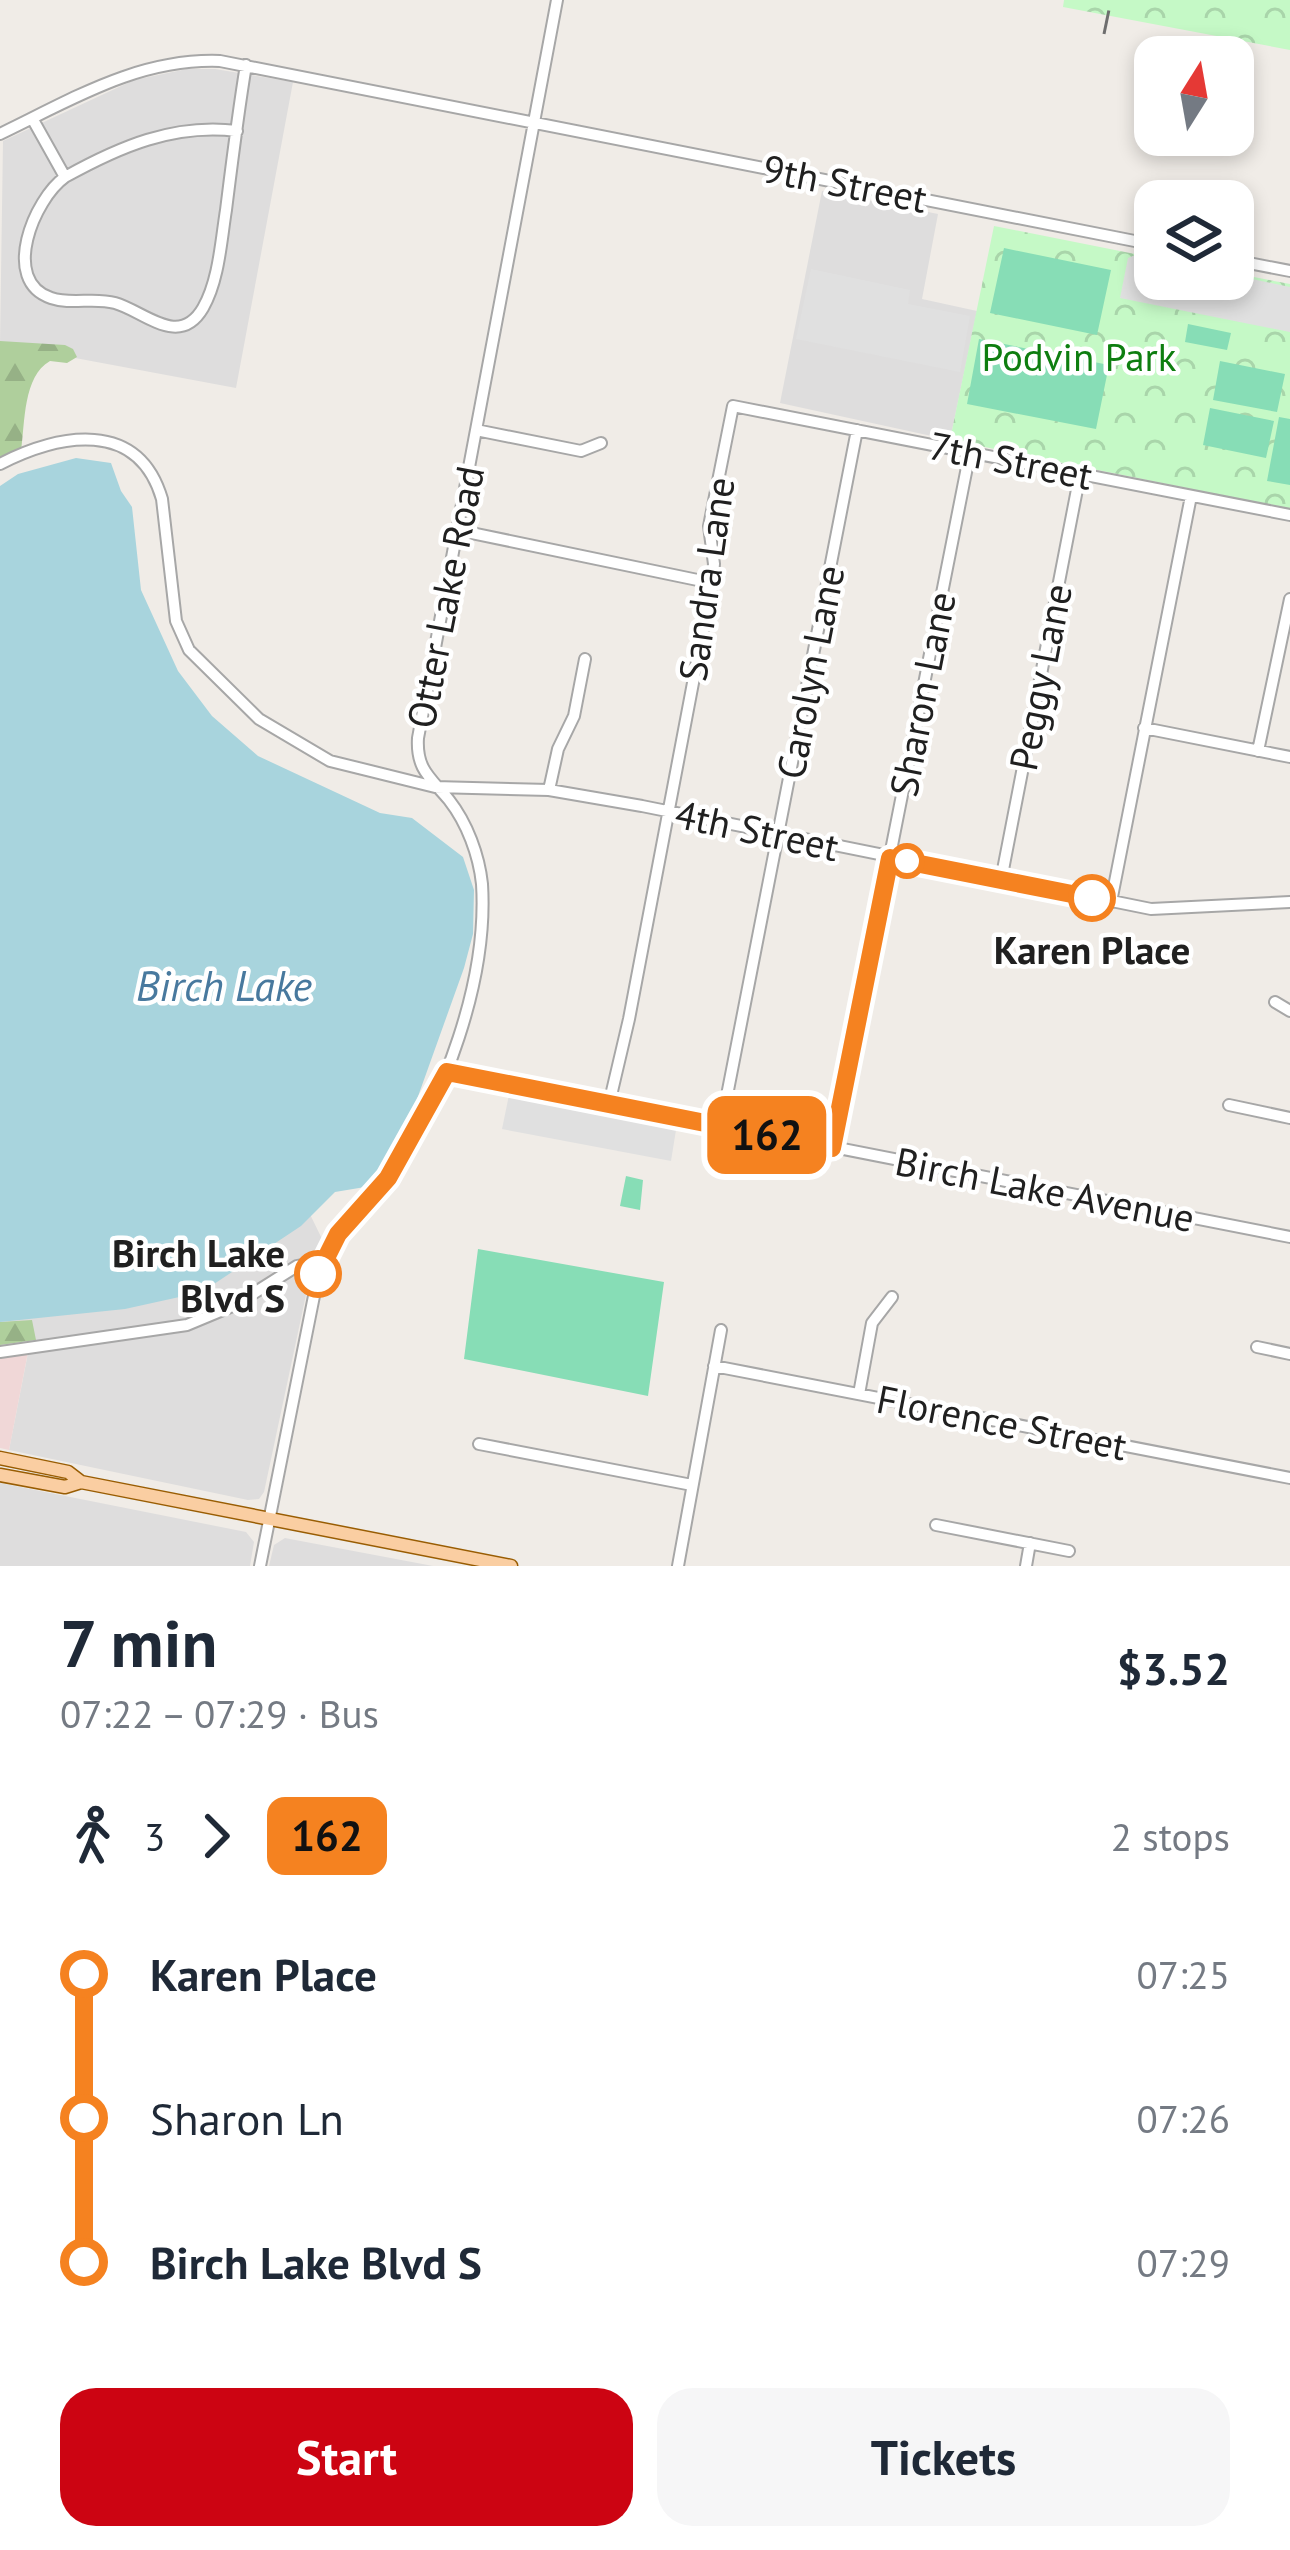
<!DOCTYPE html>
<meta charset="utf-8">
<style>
:root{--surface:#fff;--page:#f6f6f7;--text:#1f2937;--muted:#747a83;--accent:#cc0412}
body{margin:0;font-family:"PT Sans",sans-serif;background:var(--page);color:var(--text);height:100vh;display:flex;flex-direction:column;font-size:45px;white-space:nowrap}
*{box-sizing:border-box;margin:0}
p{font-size:39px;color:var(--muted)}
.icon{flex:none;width:66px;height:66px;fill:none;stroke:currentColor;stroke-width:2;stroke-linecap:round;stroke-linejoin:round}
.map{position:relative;height:1566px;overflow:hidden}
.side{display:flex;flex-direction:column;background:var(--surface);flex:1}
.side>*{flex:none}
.badge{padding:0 24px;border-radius:18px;font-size:42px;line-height:78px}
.needle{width:78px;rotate:11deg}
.fabs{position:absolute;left:1134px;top:36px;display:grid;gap:24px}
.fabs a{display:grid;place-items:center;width:120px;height:120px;border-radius:24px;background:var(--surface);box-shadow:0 6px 18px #0003;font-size:60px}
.map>.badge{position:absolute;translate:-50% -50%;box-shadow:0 0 0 6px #fff}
.legs{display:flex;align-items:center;gap:18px;height:132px;padding:0 60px;font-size:39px}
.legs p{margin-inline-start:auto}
.overview{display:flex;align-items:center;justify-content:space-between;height:204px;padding:0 60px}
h1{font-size:66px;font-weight:800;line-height:90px}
.cta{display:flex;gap:24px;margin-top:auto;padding:24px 60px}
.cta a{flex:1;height:138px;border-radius:36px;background:var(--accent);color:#fff;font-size:48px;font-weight:800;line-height:138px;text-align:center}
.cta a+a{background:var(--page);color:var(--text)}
ul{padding:0 60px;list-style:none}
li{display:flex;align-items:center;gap:42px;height:144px;font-size:45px}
li i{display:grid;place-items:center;width:18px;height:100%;margin:0 15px;background:currentColor}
li i::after{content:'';width:30px;height:30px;margin:-15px;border:9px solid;border-radius:50%;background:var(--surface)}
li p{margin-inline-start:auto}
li:first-child i{background:linear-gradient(#0000 50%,currentColor 0)}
li:last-child i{background:linear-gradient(currentColor 50%,#0000 0)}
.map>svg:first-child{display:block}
.residential{fill:#dedddd}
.commercial{fill:#f0d7d7}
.forest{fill:url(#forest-firs)}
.park{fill:url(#park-crowns)}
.pitch{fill:#87ddb6}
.parking{fill:#e0e0e0}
.water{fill:#a8d4dd}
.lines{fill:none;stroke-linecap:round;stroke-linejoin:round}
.minor-casing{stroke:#a7a7a7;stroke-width:14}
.major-casing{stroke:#995d03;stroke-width:15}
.minor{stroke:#fff;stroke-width:10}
.major{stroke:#facea2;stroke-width:12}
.rail{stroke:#6e6e6e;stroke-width:3;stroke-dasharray:24 24;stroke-linecap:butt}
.line-1-casing{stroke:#fff;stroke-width:27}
.line-1{stroke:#f58220;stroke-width:18}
.stop-1-dot{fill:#fff;stroke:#f58220;stroke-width:6}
.labels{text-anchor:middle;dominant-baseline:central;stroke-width:9;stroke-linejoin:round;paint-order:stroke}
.street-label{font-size:39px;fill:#202020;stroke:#fff}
.park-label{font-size:39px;fill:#0e7e10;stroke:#fff}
.stop-label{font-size:39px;font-weight:bold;fill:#202020;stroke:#fff}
.water-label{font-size:42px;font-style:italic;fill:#48799e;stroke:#fff}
</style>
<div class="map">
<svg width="1290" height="1566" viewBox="0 0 1290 1566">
<defs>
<pattern id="forest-firs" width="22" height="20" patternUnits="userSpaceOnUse" patternTransform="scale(3)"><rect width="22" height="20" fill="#afcf9c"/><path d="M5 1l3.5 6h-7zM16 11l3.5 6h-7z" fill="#96b186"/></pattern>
<pattern id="park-crowns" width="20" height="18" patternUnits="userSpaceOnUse" patternTransform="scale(3)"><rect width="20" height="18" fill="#c5f9c6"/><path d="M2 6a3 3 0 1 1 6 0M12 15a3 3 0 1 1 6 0" fill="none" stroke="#a9d5aa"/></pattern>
</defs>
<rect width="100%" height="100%" fill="#f0ece7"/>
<!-- residential -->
<path class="residential" d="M187 69H215L293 82 236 388 0 344 3 141 134 80Z
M822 191 938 214 922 299 977 311 950 440 780 403Z
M0 1140 303 1200 324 1243 310 1276 264 1492 259 1499 248 1500 9 1450 28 1353 0 1356Z
M0 1483 246 1532 254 1542 250 1566H0Z
M285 1538 290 1539 433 1566H269L274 1545Z"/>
<!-- commercial -->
<path class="commercial" d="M28 1352 9 1450 0 1448V1356Z"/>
<!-- forest -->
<path class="forest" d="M0 341 65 345 73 349 77 357 67 363 50 361C23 376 25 423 21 451L0 460Z
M32 1320 36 1340 0 1345V1322Z"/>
<!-- park -->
<path class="park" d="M1064 0H1290V50L1063 7Z
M994 226 1155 258V279H1233V273L1290 284V509L950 440Z"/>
<!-- pitch -->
<path class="pitch" d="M1004 248 1111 270 1097 335 990 313Z
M1188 324 1231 333 1227 350 1185 342Z
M979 339 1109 365 1096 429 967 404Z
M1220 361 1285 374 1277 412 1213 400Z
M1210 408 1274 421 1266 458 1203 445Z
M1279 417 1290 419V485L1267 481Z
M626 1176 643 1180 640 1210 620 1206Z
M478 1249 664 1282 648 1396 464 1359Z"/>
<!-- parking -->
<path class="parking" d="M1135 255 1155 259V279H1233V275L1290 287V332L1120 298 1128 258Z
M811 269 910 290 908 304 970 316 960 372 796 339Z
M509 1095 676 1130 671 1161 502 1129Z"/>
<!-- water -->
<path class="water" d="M76 458 111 463 121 491 132 507 141 590 178 671 212 716 258 756 380 813 412 818 463 857 474 890 473 934 464 968 416 1102 389 1154 365 1187 335 1192 301 1226 202 1292 125 1309 0 1322V486L18 474Z"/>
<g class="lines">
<!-- minor casing -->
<g class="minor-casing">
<path id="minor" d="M32 118 65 177C119 147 174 123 237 131
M0 134C71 100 138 58 220 61L1155 245
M65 177C34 199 0 281 51 298 71 305 94 297 115 303 144 311 179 349 203 308 219 280 221 241 226 210 232 162 238 113 246 65
M1233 260 1290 271
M476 430 581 451 601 443
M0 464C59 434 138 418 162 499L176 621 189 650 259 719 330 761 435 787 549 790 642 806 1151 909 1290 902
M457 530 712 583
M1144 728 1290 757
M1258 751 1290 599
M549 790 558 749 574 716 585 659
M1001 880 1080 474
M1111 902 1191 496
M1275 1002 1290 1011
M447 1071 1290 1237
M609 1104 629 1019 712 583 714 564 709 526 733 406 1290 515
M1229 1105 1290 1118
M721 1126 857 430
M832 1148 970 452
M1257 1347 1290 1354
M0 1352 187 1325 235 1305 297 1266 307 1264 320 1268
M714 1366 1290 1478
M859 1394 872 1323 892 1297
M479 1444 692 1485
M936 1525 1069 1551
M260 1566 319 1271C336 1228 363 1211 389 1176 445 1102 488 978 482 884 479 855 467 823 449 800 431 778 416 770 418 738L557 0
M678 1566 721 1330
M1026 1566 1030 1543"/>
</g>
<!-- major casing -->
<g class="major-casing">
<path id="major" d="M0 1458 68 1472 81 1482
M0 1475 65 1487 81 1482 511 1566"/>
</g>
<!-- minor -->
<use href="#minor" class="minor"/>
<!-- major -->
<use href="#major" class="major"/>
<!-- rail -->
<path class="rail" d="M1104 34 1111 0"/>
</g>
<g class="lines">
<!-- line-1 casing -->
<g class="line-1-casing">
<path id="line-1" d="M318 1274 338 1234 388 1178 447 1072 832 1148 890 858 1092 898"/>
</g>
<!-- line-1 -->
<use href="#line-1" class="line-1"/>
</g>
<!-- markers -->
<g class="stop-1-dot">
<circle cx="907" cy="861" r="15"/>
<circle cx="1092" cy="898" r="21"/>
<circle cx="318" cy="1274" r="21"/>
</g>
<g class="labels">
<!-- street labels -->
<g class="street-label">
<text transform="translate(845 183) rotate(11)">9th Street</text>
<text transform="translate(1011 460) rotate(11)">7th Street</text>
<text transform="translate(706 579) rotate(-82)">Sandra Lane</text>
<text transform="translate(445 597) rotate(-79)">Otter Lake Road</text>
<text transform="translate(810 672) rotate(-79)">Carolyn Lane</text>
<text transform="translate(1040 677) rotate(-79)">Peggy Lane</text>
<text transform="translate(922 694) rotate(-79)">Sharon Lane</text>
<text transform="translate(757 830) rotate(12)">4th Street</text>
<text transform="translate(1045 1189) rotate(11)">Birch Lake Avenue</text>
<text transform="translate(1002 1422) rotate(11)">Florence Street</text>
</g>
<!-- park labels -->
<g class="park-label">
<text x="1079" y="356">Podvin Park</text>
</g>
<!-- stop labels -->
<g class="stop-label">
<text x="1092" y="949">Karen Place</text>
<text x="285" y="1252" text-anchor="end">Birch Lake<tspan x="285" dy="45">Blvd S</tspan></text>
</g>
<!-- water labels -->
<g class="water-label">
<text x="224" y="985">Birch Lake</text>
</g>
</g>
</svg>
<div class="fabs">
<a><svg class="needle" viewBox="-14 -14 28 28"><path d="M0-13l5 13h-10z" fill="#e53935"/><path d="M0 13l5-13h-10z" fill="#747a83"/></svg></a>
<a><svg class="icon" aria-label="layers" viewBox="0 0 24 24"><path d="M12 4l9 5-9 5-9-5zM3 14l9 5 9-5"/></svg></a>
</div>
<b class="badge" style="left:767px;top:1135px;background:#f58220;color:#111">162</b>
</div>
<section class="side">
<div class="overview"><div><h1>7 min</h1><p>07:22 – 07:29 · Bus</p></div><b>$3.52</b></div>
<div class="legs"><svg class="icon" aria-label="walk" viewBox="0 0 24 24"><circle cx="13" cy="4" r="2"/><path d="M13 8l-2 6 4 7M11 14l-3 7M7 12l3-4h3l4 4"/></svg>3<svg class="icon" aria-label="forward" viewBox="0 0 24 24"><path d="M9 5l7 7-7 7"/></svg><b class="badge" style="background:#f58220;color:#111">162</b><p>2 stops</p></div>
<ul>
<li><i style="color:#f58220"></i><b>Karen Place</b><p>07:25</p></li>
<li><i style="color:#f58220"></i><span>Sharon Ln</span><p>07:26</p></li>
<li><i style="color:#f58220"></i><b>Birch Lake Blvd S</b><p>07:29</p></li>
</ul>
<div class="cta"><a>Start</a><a>Tickets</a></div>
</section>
